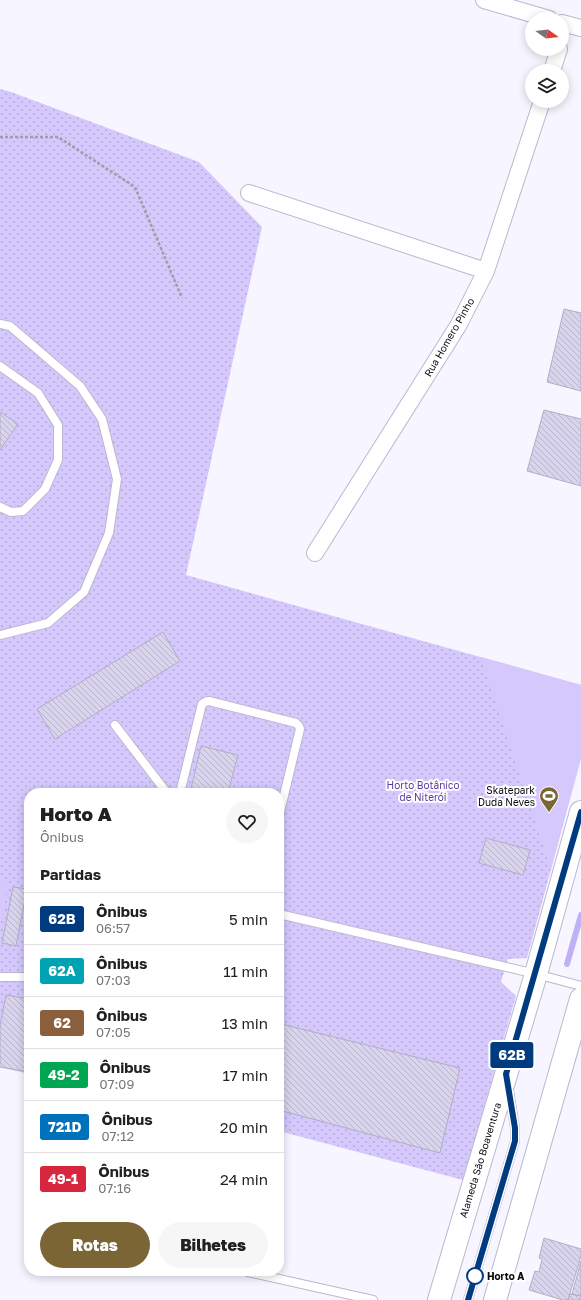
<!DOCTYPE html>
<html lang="pt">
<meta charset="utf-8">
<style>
:root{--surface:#fff;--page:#f6f6f6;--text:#202124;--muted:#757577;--line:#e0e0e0;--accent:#7c6535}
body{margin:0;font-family:"Golos Text",sans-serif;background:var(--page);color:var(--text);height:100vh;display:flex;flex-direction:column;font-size:15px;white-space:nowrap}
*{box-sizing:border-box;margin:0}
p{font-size:13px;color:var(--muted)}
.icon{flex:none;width:22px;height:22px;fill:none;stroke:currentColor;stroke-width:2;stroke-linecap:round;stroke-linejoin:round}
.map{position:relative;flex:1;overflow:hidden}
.drawer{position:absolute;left:24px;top:788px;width:260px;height:488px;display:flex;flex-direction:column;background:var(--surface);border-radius:16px;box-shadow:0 2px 10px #0003}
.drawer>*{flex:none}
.badge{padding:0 8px;border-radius:3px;font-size:14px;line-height:26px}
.needle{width:26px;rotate:104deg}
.tools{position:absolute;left:525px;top:12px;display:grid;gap:8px}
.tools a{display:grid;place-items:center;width:44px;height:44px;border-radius:50%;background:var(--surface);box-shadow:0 2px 10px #0003;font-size:20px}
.map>.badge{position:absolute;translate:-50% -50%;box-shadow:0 0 0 2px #fff}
h2{padding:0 16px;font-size:15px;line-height:36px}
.round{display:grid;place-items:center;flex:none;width:42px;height:42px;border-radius:21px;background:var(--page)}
.headline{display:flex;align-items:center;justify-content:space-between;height:68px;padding:0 16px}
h1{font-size:19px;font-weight:800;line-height:30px}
.cta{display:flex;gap:8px;margin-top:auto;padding:8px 16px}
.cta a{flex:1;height:46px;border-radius:24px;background:var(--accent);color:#fff;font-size:16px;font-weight:800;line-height:46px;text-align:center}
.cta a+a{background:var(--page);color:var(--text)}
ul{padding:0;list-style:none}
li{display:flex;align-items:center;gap:12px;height:52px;padding:0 16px;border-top:1px solid var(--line)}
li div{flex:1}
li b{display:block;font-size:15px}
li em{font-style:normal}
li .badge{min-width:44px;font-weight:700;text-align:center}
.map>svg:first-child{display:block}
.park{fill:url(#park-dots)}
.pitch{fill:#d4c8fc}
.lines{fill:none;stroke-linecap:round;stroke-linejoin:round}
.stream{stroke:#c0b0f6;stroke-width:6}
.building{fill:url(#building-back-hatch);stroke:#b2adc5}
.lane-casing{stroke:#bcb7cf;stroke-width:10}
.street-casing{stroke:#bcb7cf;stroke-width:18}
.highway-casing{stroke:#bcb7cf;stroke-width:24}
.path{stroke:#9f9da6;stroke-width:2.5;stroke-dasharray:3 2;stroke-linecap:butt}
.lane{stroke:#fff;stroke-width:8}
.street{stroke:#fff;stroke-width:16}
.highway{stroke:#fff;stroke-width:22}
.line-casing{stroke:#fff;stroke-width:9}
.line{stroke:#003b80;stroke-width:6}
.stop-dot{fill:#fff;stroke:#003b80;stroke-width:2}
.labels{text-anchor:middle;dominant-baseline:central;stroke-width:4;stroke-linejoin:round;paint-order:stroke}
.street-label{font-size:10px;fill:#0c0b12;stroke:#fff}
.park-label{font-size:10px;fill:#5d3b9f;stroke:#fff}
.poi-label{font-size:10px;fill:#0c0b12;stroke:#fff;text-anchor:end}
.stop-label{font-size:10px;font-weight:bold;fill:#0c0b12;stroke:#fff;text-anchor:start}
</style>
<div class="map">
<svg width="581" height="1300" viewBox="0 0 581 1300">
<defs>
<pattern id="park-dots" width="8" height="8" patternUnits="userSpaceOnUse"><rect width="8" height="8" fill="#d4c8fc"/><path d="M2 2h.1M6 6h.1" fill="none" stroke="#b5aad7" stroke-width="1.8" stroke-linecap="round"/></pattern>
<pattern id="building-back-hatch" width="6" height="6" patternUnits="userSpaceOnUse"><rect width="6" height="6" fill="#d9d4ed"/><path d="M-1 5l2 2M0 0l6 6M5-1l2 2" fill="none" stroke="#b9b5ca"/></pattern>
</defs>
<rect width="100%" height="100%" fill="#f7f5ff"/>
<!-- park -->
<path class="park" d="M0 89 11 92 199 162 262 227 186 575 581 685V758L527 958 508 959 501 982 516 996 463 1180 279 1131V793H29V1074L0 1067Z"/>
<!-- pitch -->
<path class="pitch" d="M481 657 581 685V758L551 869Z
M0 881 8 883 0 928Z"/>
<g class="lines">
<!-- stream -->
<path class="stream" d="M567 964 581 915"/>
</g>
<!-- building -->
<path class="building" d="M564 309 581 313V391L547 382Z
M544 410 581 419V486L527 471Z
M0 412 18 424 0 450Z
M163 632 180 661 55 739 37 709Z
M201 746 238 755 228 793H190Z
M486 838 530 850 523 875 479 863Z
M13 887 27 889 16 946 2 943Z
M6 995 29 999V1072L0 1067V1026Z
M281 1024 460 1068 440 1153 279 1110V1034Z
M544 1238 581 1249V1256L568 1300H563L529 1290 535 1271 539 1272 542 1259 539 1258Z
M581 1261V1296L572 1294Z
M570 1294 581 1296V1300H568Z"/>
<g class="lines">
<!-- lane casing -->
<g class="lane-casing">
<path id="lane" d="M0 324 10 326 80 386 102 419 117 479 109 533 84 592 48 623 0 635
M0 366 38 393 58 425V460L45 489 23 511 11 512 0 507
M115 725 167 793
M180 793 202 704 207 701H209L296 723 299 726 300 729 279 816
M279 914 536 974 581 986
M0 977H29
M248 1272 373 1300
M468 1300 515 1141V1128L509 1090"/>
</g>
<!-- street casing -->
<g class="street-casing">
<path id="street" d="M484 0 549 19
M562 23 581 28
M552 71 559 49
M249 193 486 271
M315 553 458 326 486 271 542 101"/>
</g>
<!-- highway casing -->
<g class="highway-casing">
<path id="highway" d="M439 1300 536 974 581 812
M495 1300 581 999"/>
</g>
<!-- path -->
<path class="path" d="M0 137H58L135 187 182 298"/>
<!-- lane -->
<use href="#lane" class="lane"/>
<!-- street -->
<use href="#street" class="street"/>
<!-- highway -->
<use href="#highway" class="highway"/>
</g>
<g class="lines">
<!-- line casing -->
<g class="line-casing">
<path id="line" d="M468 1300 515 1141V1128L506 1074 581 812"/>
</g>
<!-- line -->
<use href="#line" class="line"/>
</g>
<!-- icons -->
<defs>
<g id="stadium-pin" transform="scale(1)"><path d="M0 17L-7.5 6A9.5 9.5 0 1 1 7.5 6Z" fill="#7c6535" stroke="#fff"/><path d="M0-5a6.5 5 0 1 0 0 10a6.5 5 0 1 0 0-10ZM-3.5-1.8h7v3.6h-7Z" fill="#fff"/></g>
</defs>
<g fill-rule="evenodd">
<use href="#stadium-pin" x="549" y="796"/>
</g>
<!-- markers -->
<circle class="stop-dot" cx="475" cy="1276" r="8"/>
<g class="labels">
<!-- street labels -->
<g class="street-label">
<text transform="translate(449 337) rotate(-60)">Rua Homero Pinho</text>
<text transform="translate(480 1160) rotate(-73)">Alameda São Boaventura</text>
</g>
<!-- park labels -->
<g class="park-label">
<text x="423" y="785">Horto Botânico<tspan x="423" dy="12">de Niterói</tspan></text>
</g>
<!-- poi labels -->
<g class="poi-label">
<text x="535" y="790">Skatepark<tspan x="535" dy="12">Duda Neves</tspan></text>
</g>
<!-- stop labels -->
<g class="stop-label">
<text x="487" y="1276">Horto A</text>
</g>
</g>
</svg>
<div class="tools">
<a><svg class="needle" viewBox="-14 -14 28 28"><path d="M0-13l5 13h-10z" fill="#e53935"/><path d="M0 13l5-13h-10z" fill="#757577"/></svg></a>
<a><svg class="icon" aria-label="layers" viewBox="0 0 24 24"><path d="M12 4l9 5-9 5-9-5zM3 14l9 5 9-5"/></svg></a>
</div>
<b class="badge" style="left:512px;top:1055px;background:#003b80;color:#fff">62B</b>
<section class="drawer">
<div class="headline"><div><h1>Horto A</h1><p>Ônibus</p></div><a class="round"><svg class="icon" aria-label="heart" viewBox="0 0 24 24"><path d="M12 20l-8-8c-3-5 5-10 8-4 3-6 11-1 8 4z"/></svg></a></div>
<h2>Partidas</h2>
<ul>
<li><span class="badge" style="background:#003b80;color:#fff">62B</span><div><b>Ônibus</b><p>06:57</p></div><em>5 min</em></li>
<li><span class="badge" style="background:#00a3b4;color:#fff">62A</span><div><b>Ônibus</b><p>07:03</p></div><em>11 min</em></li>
<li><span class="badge" style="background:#8b5e3c;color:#fff">62</span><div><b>Ônibus</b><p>07:05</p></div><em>13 min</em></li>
<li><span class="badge" style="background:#00a651;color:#fff">49-2</span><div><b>Ônibus</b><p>07:09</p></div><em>17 min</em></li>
<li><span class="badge" style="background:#0072bc;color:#fff">721D</span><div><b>Ônibus</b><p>07:12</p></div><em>20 min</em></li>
<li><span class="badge" style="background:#d7263d;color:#fff">49-1</span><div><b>Ônibus</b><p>07:16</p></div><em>24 min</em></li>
</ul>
<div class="cta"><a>Rotas</a><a>Bilhetes</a></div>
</section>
</div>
